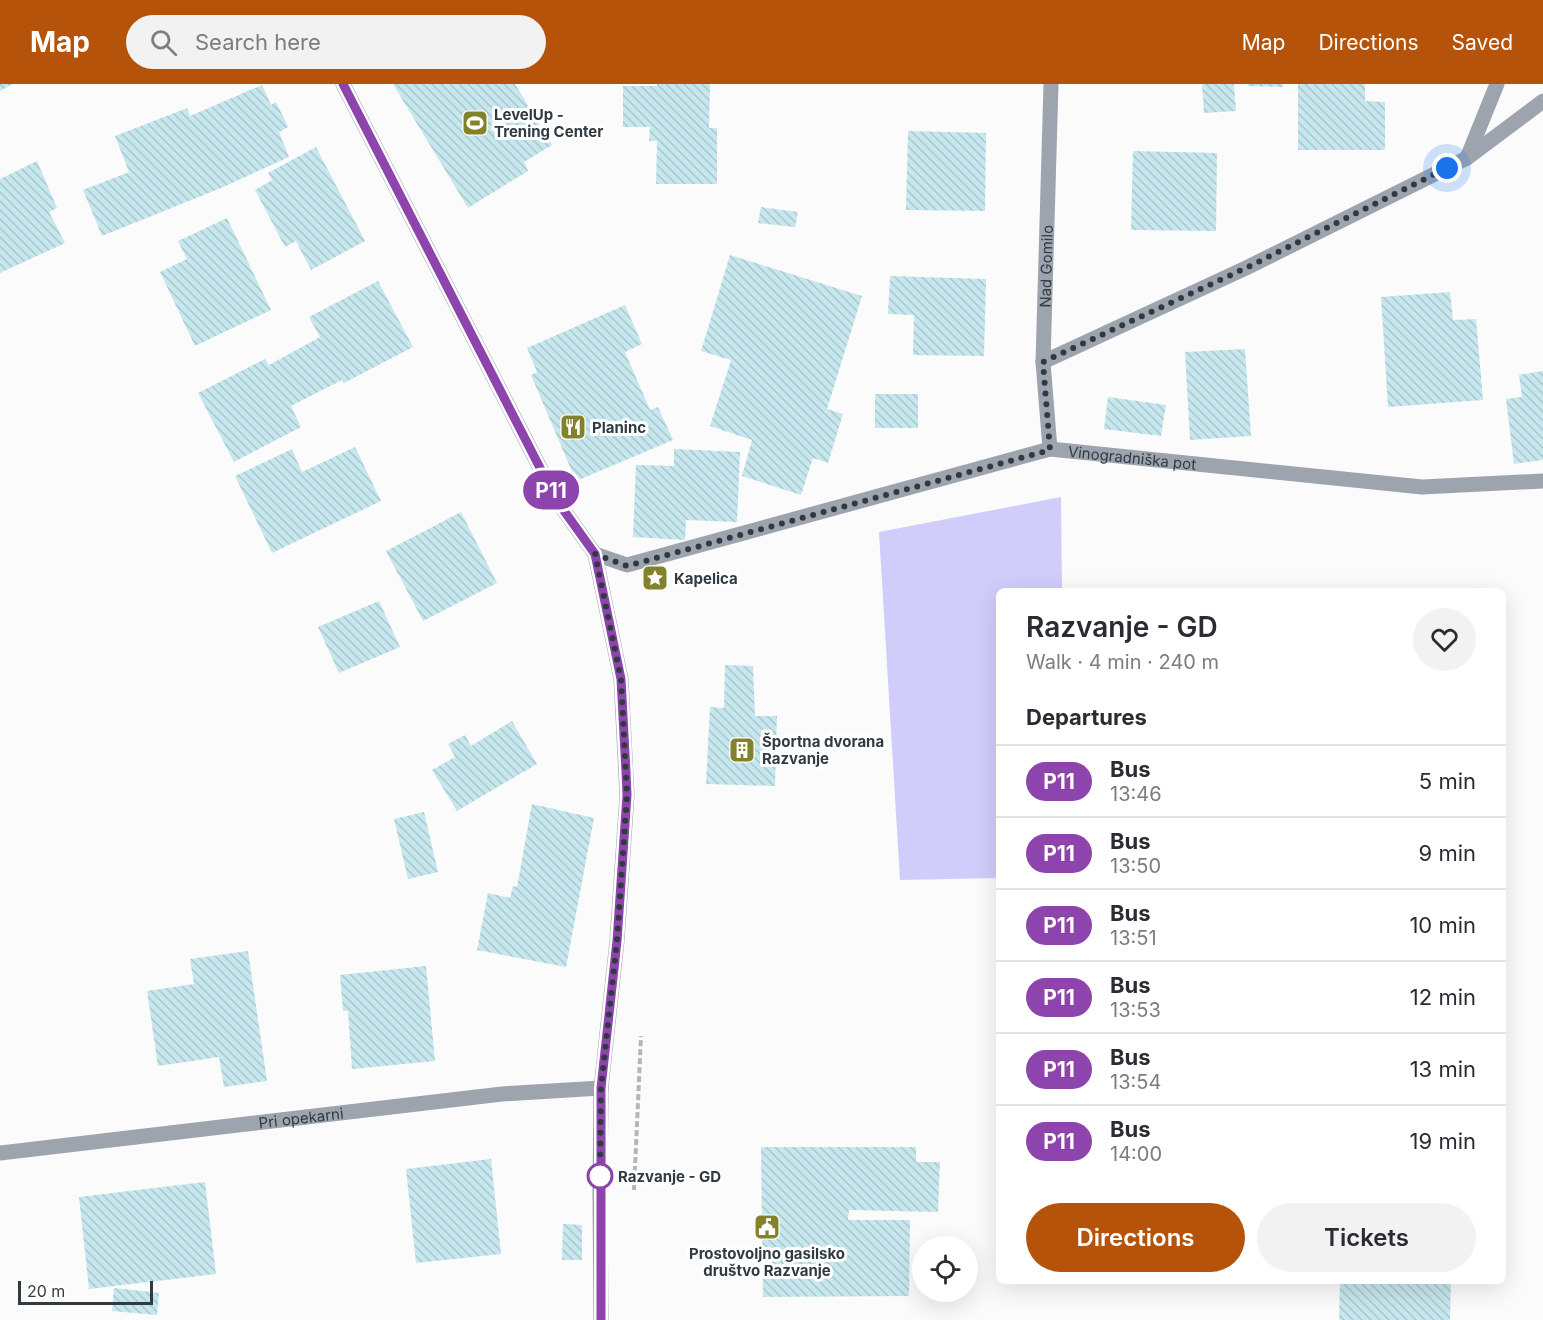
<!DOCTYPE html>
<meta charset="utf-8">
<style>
:root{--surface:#fff;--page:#f2f2f3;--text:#2b2b33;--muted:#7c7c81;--line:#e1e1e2;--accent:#b45309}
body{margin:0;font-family:Inter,sans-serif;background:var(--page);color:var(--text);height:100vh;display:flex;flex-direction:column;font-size:22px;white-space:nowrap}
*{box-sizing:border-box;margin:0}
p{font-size:20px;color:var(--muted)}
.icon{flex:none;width:33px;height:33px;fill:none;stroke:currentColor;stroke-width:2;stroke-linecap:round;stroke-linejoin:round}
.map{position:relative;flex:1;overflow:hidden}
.details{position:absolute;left:996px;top:504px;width:510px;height:696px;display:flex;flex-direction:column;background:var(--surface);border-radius:9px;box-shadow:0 6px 24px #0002}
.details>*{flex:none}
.badge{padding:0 12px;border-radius:20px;font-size:21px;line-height:39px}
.tools{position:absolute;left:912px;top:1152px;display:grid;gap:12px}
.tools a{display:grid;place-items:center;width:66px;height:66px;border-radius:50%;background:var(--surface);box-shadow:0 6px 24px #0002;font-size:30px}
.scale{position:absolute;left:18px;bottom:15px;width:135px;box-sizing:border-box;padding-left:6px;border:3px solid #313a41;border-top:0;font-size:16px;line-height:21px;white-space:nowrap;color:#313a41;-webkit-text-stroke:4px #fff;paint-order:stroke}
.you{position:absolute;width:30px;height:30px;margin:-15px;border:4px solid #fff;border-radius:50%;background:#1a73e8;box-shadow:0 0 0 9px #1a73e833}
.map>.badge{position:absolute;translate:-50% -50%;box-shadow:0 0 0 3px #fff}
h2{padding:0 30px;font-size:22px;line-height:54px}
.round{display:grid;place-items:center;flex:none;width:63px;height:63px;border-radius:32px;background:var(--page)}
.headline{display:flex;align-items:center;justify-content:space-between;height:102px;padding:0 30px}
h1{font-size:28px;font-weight:600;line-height:45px}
.action{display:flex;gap:12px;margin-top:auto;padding:12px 30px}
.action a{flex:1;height:69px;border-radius:36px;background:var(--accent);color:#fff;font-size:24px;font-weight:600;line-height:69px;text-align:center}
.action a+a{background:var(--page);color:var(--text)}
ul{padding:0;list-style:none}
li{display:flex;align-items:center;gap:18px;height:72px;padding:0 30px;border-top:2px solid var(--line)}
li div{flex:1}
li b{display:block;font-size:22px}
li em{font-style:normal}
li .badge{min-width:66px;font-weight:700;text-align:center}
header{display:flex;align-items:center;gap:36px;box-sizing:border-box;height:84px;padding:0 30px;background:var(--accent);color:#fff}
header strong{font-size:28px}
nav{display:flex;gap:33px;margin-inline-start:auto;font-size:21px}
.search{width:420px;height:54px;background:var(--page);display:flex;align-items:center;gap:15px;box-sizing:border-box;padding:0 21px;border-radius:33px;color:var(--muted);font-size:22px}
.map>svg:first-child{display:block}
.pitch{fill:#d0cdfb}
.building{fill:url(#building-back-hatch)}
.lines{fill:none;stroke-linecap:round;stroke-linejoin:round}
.path{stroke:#b3b7b9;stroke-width:4;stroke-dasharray:6 3;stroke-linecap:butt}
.minor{stroke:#9ea4ae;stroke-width:15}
.line-casing{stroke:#fff;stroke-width:14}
.line{stroke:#8e44ad;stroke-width:9}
.walk{stroke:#313a41;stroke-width:6;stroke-dasharray:0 10.8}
.stop-dot{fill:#fff;stroke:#8e44ad;stroke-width:3}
.labels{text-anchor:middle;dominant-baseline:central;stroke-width:6;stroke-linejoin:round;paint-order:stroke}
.poi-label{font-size:15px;font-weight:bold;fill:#313a41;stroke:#fff;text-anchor:start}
.street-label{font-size:15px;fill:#313a41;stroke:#fff}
.stop-label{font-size:15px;font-weight:bold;fill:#313a41;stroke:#fff;text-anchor:start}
</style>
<header>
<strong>Map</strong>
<div class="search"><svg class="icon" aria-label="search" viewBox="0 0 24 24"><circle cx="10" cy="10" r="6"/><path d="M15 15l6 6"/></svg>Search here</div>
<nav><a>Map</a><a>Directions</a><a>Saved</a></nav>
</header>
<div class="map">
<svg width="1543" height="1236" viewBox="0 0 1543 1236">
<defs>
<pattern id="building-back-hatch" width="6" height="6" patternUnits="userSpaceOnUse" patternTransform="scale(1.5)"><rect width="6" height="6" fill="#c6e7ed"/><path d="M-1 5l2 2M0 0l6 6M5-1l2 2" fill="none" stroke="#abc7cc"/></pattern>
</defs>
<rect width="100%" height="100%" fill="#fbfbfb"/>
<!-- pitch -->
<path class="pitch" d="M1061 413 1062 507H999V794L900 796 879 448Z"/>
<!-- building -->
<path class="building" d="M0 0H13L0 7Z
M393 0H515L552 61 524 78 528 87 468 124Z
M657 0H710L709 44H717V100H656L657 57H649L650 43H623V2H657Z
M1202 0H1234L1236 27 1204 29Z
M1248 0H1283V3L1248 2Z
M1298 0H1365V17L1385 18V66H1298Z
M262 1 271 21 276 18 288 43 279 48 289 73 221 104 102 152 83 106 129 88 115 52 187 24 190 32Z
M908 47 986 49 985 127 906 126Z
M316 63 365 157 311 186 296 157 285 163 255 106 272 96 268 89Z
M1133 67 1217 69 1216 147 1131 146Z
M37 77 57 124 49 128 65 159 0 189V95Z
M761 123 798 128 795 143 758 139Z
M227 134 271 226 195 262 160 188 187 175 178 157Z
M730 171 862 212 827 325 843 330 828 379 813 374 801 411 742 392 752 356 710 342 731 276 701 267Z
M890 192 986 195 984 272 913 271 914 231 888 230Z
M378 197 413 263 344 299 342 296 291 322 301 343 234 378 198 309 265 275 269 281 320 253 309 233Z
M1450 208 1453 236 1476 235 1483 316 1388 323 1381 213Z
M625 221 642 260 625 268 650 326 658 323 673 356 576 397 531 291 537 288 527 264Z
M1245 265 1251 352 1190 356 1185 268Z
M1543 287V376L1514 380 1506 315 1522 313 1519 291Z
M875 310H918V344H875Z
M1108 313 1166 321 1161 352 1104 345Z
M355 363 381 417 272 469 235 392 292 365 302 388Z
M674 365 740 368 737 438 686 436 685 456 633 453 636 381 674 382Z
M461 428 497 499 423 537 386 467Z
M379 517 400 563 339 589 318 543Z
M725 581 753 582 755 632H777L775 702 706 700 710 623 724 624Z
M512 637 537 680 457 727 432 686 455 673 448 660 465 651 471 662Z
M532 720 594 734 566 883 477 866 488 809 510 814 513 802 517 803Z
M424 728 438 788 408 795 394 735Z
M248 867 267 997 224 1003 219 973 158 982 147 907 194 900 190 875Z
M426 882 435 977 352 985 348 927H343L340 891Z
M761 1063H916V1078H940L938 1128 849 1126 848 1136H910L909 1212 763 1213Z
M491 1075 501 1170 416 1179 406 1085Z
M205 1098 216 1190 89 1205 79 1113Z
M563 1140 582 1141V1176H562Z
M1340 1197H1451L1450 1236H1339Z
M114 1204 159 1209 157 1231 112 1227Z"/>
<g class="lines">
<!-- path -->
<path class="path" d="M634 1106 641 952"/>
<!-- minor -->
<g class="minor">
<path d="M343 0 557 417 595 470 621 595 627 711 617 857 601 1004 600 1111 601 1236"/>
<path d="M1467 74 1543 17"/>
<path d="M1043 278 1246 184 1467 74 1497 0"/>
<path id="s1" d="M1050 365 1043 278 1051 0"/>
<path id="s2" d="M595 470 627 481 1050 365 1422 403 1543 397"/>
<path id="s3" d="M0 1069 502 1010 601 1004"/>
</g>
</g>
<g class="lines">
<!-- line casing -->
<g class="line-casing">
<path id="line" d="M343 0 557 417 595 470 621 595 626 688 627 711 617 857 601 1004V1236"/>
</g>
<!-- line -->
<use href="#line" class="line"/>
<!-- walk -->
<path class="walk" d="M600 1092 601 1004 617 857 627 711 621 595 595 470 627 482 1050 366 1043 278 1246 184 1447 84"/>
</g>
<!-- icons -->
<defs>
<g id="stadium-square" transform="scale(1.35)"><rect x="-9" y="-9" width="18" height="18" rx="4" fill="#82822b" stroke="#fff"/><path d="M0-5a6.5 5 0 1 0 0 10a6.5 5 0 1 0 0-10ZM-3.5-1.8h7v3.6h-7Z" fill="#fff"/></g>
<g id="restaurant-square" transform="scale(1.35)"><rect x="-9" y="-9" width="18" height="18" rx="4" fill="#82822b" stroke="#fff"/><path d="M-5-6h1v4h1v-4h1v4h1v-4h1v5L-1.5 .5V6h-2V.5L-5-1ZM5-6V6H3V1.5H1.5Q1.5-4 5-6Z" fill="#fff"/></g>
<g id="sight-square" transform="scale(1.35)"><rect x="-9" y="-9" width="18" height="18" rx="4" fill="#82822b" stroke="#fff"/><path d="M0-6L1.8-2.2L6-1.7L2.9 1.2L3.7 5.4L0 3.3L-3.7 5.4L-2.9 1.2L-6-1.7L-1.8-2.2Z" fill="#fff"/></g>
<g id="building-square" transform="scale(1.35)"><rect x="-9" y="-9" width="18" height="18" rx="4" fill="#82822b" stroke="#fff"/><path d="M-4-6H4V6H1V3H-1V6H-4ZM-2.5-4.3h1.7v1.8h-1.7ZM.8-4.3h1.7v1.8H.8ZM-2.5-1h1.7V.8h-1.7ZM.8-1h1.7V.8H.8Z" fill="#fff"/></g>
<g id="civic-square" transform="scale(1.35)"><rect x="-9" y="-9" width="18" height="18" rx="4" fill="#82822b" stroke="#fff"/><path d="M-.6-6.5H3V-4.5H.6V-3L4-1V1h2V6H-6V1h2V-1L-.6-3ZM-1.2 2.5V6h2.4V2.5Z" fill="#fff"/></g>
</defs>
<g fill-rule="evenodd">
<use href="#stadium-square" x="475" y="39"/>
<use href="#restaurant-square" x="573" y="343"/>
<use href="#sight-square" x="655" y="494"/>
<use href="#building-square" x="742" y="666"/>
<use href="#civic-square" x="767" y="1143"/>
</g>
<!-- markers -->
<circle class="stop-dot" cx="600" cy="1092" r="12"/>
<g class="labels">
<!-- poi labels -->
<g class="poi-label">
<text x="494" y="30">LevelUp -<tspan x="494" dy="17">Trening Center</tspan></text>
<text x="592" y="343">Planinc</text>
<text x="674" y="494">Kapelica</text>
<text x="762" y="657">Športna dvorana<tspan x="762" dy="17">Razvanje</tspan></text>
<text x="767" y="1169" text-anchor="middle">Prostovoljno gasilsko<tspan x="767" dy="17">društvo Razvanje</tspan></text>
</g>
<!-- street labels -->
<g class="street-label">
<text stroke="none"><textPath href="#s1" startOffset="183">Nad Gomilo</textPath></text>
<text stroke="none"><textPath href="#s2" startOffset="555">Vinogradniška pot</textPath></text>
<text stroke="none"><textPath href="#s3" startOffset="303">Pri opekarni</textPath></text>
</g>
<!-- stop labels -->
<g class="stop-label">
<text x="618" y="1092">Razvanje - GD</text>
</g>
</g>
</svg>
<div class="tools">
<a><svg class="icon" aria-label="locate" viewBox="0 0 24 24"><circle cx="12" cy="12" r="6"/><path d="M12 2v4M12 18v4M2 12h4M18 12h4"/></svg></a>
</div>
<div class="scale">20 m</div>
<div class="you" style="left:1447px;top:84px"></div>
<b class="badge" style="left:551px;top:406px;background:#8e44ad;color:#fff">P11</b>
<section class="details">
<div class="headline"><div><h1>Razvanje - GD</h1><p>Walk · 4 min · 240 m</p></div><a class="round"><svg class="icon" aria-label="heart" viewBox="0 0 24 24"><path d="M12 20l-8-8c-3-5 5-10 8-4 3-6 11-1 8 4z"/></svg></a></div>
<h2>Departures</h2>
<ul>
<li><span class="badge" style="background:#8e44ad;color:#fff">P11</span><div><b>Bus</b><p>13:46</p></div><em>5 min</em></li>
<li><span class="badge" style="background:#8e44ad;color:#fff">P11</span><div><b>Bus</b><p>13:50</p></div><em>9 min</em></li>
<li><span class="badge" style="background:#8e44ad;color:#fff">P11</span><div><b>Bus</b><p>13:51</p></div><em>10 min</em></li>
<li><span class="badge" style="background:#8e44ad;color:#fff">P11</span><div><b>Bus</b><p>13:53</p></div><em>12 min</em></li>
<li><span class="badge" style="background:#8e44ad;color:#fff">P11</span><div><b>Bus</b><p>13:54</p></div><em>13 min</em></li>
<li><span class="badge" style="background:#8e44ad;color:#fff">P11</span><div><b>Bus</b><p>14:00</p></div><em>19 min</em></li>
</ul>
<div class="action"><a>Directions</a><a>Tickets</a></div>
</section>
</div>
